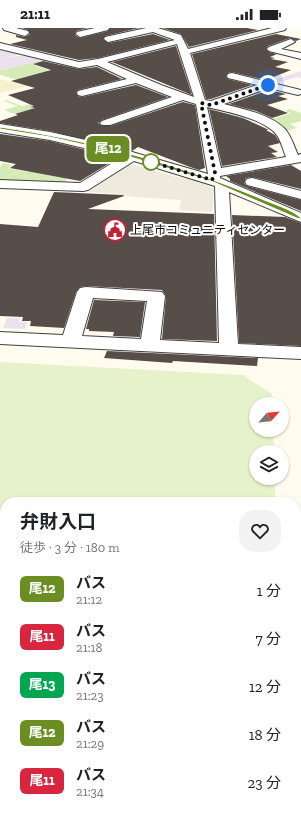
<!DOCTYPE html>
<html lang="ja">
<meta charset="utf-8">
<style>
:root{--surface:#fff;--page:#f2f2f2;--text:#202124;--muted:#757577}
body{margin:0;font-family:"Zilla Slab","Noto Sans JP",serif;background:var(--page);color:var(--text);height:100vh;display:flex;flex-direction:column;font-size:15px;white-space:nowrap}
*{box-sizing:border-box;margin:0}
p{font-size:13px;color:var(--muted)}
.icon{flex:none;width:22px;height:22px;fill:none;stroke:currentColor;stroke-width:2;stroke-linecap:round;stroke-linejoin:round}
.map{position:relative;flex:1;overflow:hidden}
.sheet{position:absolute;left:0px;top:469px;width:301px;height:316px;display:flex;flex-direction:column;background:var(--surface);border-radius:16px 16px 0 0;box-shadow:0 1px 3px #0004}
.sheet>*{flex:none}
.badge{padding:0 8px;border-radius:6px;font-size:14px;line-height:26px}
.needle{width:26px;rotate:63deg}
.fabs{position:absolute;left:249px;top:369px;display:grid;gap:8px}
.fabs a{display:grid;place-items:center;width:40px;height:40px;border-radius:50%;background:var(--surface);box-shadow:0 1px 3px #0004;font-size:20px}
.you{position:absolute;width:20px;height:20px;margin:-10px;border:3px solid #fff;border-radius:50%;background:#1a73e8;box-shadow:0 0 0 6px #1a73e833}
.map>.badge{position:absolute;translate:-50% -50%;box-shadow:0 0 0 2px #fff}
.round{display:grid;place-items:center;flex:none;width:42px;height:42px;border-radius:16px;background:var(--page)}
.head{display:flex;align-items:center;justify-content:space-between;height:68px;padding:0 20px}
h1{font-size:19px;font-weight:700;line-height:30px}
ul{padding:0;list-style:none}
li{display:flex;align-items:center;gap:12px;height:48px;padding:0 20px}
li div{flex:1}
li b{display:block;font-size:15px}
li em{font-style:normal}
li .badge{min-width:44px;font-weight:700;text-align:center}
.status{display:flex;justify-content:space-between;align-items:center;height:28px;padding:0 20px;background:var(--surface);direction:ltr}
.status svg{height:11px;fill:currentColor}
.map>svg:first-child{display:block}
.industrial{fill:#ebe2ed}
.farmland{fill:#f6f0ce}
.green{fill:#d5ebb7}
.pitch{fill:#e6f2c9}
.plaza{fill:#efeade}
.building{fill:#574e4a}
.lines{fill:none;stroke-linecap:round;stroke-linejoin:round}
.minor-casing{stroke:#414141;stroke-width:2}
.minor{fill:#fff;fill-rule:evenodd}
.line{fill:#6b8e23;stroke:#fff}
.walk{stroke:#0e0e0e;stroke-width:4;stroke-dasharray:0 7.2}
.stop-dot{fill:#fff;stroke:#6b8e23;stroke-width:2}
.labels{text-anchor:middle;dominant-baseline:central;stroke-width:4;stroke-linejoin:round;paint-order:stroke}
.far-poi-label{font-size:12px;fill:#0e0e0e;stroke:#fff;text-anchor:start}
</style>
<div class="status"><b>21:11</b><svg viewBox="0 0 49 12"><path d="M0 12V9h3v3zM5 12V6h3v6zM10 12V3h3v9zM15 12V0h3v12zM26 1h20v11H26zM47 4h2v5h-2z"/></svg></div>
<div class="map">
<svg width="301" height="785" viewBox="0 0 301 785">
<rect width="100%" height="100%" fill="#fffbef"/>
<!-- industrial -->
<path class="industrial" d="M0 20 24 26 8 29 30 27 45 31 0 43Z
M301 43V50L297 49 273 56 266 55Z
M7 290H20L19 294H27L25 301 3 300Z"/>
<!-- farmland -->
<path class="farmland" d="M74 37 91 41 46 54 0 65V51L14 55Z"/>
<!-- green -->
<path class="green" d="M45 31 67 36 63 37 42 33 32 36 36 37 35 38 49 42 22 53 0 47V43Z
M6 72 22 78 47 72 50 73 30 79 48 85C37 86 12 88 5 82L18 78 4 73Z
M289 81 301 85V93L290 96 297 100 285 103 269 92 291 85 285 83Z
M3 135 13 137 8 140 28 144 30 142 68 149 64 156 0 154V139Z"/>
<!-- pitch -->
<path class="pitch" d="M0 334 243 347 272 366V376H256V402H273L274 424H256V450H275V474H5V734H0Z"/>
<!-- plaza -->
<path class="plaza" d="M131 136 176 149 189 150 214 160 212 184 179 182 181 172 121 168 123 166 89 164V162L125 137Z"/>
<!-- building -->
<path class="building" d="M22 0H88L76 3 75 7 80 10 108 3 110 0H139L105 8 103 11 108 15 153 6 170 12 98 30 79 32 10 16 27 12 16 9V7L25 9 30 6 28 2Z
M163 0H247L258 2 189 19 181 6Z
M276 6 301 11 296 13 290 10 268 18 266 21 269 24 277 26 270 29 275 30 271 31 288 34 275 39 291 42 266 52 232 44 228 45 226 49 228 51 252 57 211 71H206L192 26Z
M176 18 192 67 112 34Z
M43 33 79 41 97 39 122 51 78 62 76 64 78 68 82 69 136 57 168 69 102 92 98 95 102 98H110L183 74 195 77 205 140 199 142 190 139 138 119 132 123 50 103 0 95V93L18 87 15 86 35 80 30 79 34 78 8 67 35 60 11 53 51 42 33 36Z
M269 62 286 66 278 68 288 71 267 77 288 85 272 90 256 83 229 76Z
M209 81 243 90 269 102H266L275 107 280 115 268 118 278 124 271 125 277 129 222 138Z
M0 106 50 113 118 130 80 153 10 140 16 136 0 133Z
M291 137 301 143V161L252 149 246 150 244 155 247 158 301 172V183L230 153V151L226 148Z
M54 164 123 167 124 168 88 181 214 186 217 313 162 311 166 268 162 262 86 258 80 259 76 264 64 300 30 298 31 293H22L23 289 0 288V196L38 199Z
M232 187 285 189 301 195V318L239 315Z
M94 272 145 274 140 309 113 308 114 304 89 303V301H86Z
M107 323 258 330 257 338 173 333 172 335 104 330Z"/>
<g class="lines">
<!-- minor casing -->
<g class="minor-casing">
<path id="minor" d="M3 0H16L28 3 29 5 25 8 4 2Z
M95 0H109L108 2 80 9 76 6 77 4Z
M146 0H158L181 7 188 21 272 0H286L285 2 190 25 205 72 211 73 257 57 228 50 227 48 228 46 232 45 301 62V66L298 67 269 60 224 76C243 81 270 86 285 101 291 108 294 118 298 127L301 126V134L220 148V150L301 185V194L229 164 238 316 301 319V331L0 316V304L63 307 77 264 80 260 86 259 162 264 165 268 160 312 219 315 215 158 134 133 88 162 83 163 0 160V152L80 155 122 129 50 112 0 104V96L50 104 108 117 208 146 196 76 183 72 110 97H102L100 95 102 93 172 69 136 55 82 68 78 67 77 65 78 63 127 51 97 37 79 40 0 21V15L79 34 98 31 175 12 153 4 108 14 104 11 105 9ZM177 16 194 69 161 57 107 34ZM207 79C227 84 262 90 276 106 281 112 283 122 286 129L221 140ZM93 270 147 273 141 311 82 308Z
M291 11 295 14 281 21 301 25V31L269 23 267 21 269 19Z
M252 150 301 163V171L247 157 245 154 247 151Z"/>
</g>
<!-- minor -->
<use href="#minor" class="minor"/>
</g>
<!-- line -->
<path class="line" d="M0 99C88 112 175 135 257 169 270 175 292 181 301 190L299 191 211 153 164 139 107 122 50 109 0 101Z"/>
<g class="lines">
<!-- walk -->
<path class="walk" d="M151 134 212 152 215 145 201 75 211 77 268 57"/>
</g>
<!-- icons -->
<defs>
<g id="civic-ring" transform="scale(1.15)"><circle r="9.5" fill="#fff" stroke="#c22234" stroke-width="1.5"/><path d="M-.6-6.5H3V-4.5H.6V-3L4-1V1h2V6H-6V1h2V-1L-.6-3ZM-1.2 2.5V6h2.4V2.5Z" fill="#c22234"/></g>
</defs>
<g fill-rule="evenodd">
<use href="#civic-ring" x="115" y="202"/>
</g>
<!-- markers -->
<circle class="stop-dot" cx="151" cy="134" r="8"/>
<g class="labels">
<!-- far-poi labels -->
<g class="far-poi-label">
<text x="130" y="202">上尾市コミュニティセンター</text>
</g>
</g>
</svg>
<div class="fabs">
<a><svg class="needle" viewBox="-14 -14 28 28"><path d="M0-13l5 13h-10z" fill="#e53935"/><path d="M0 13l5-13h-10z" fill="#757577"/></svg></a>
<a><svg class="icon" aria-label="layers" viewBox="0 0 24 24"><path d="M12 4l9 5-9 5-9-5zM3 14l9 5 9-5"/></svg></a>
</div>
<div class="you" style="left:268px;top:57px"></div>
<b class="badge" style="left:108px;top:121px;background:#6b8e23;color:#fff">尾12</b>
<section class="sheet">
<div class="head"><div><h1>弁財入口</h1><p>徒歩 · 3 分 · 180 m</p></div><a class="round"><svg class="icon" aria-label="heart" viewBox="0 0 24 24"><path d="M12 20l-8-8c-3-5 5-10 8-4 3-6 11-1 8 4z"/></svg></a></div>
<ul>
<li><span class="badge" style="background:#6b8e23;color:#fff">尾12</span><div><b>バス</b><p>21:12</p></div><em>1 分</em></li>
<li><span class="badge" style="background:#d7263d;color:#fff">尾11</span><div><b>バス</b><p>21:18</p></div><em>7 分</em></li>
<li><span class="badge" style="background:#00a651;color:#fff">尾13</span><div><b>バス</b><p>21:23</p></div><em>12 分</em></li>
<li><span class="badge" style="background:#6b8e23;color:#fff">尾12</span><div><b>バス</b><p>21:29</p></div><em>18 分</em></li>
<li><span class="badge" style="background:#d7263d;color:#fff">尾11</span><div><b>バス</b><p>21:34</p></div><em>23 分</em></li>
</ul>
</section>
</div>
